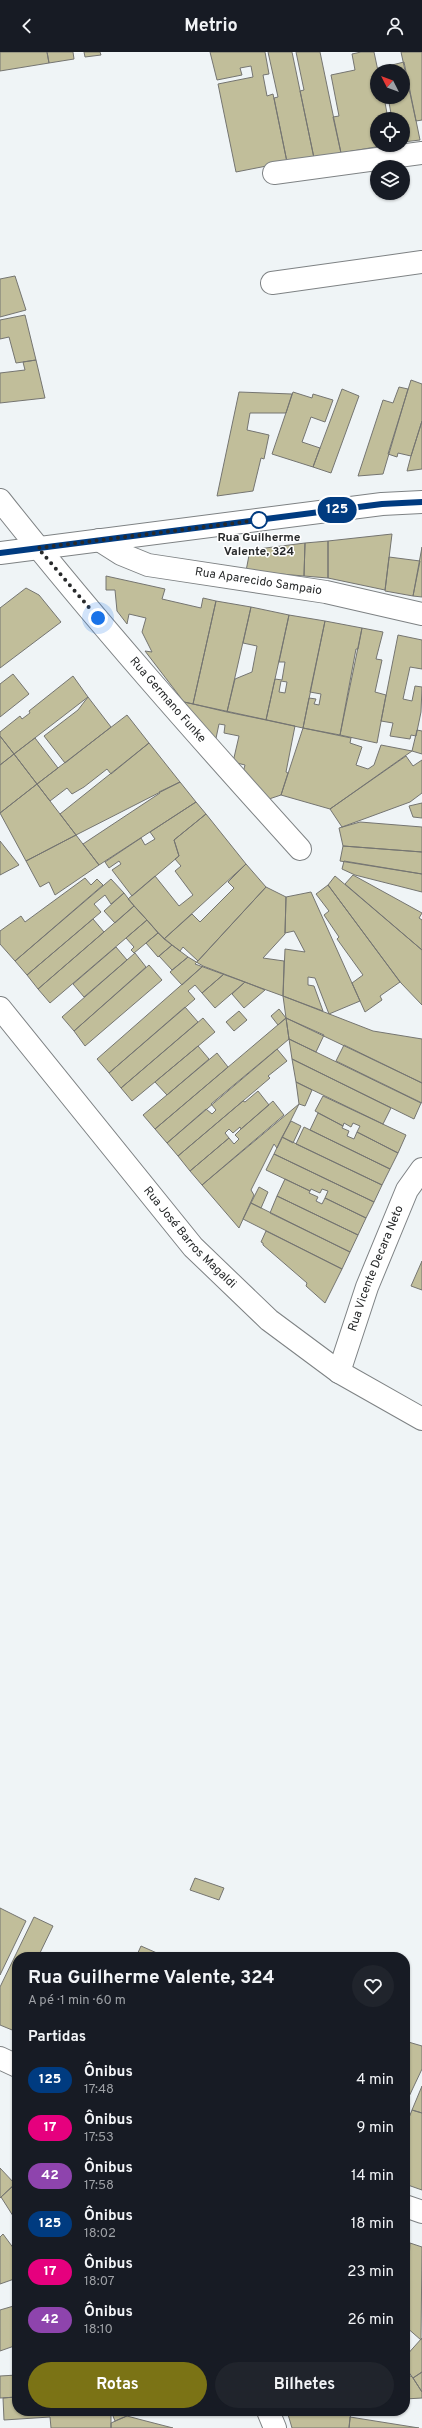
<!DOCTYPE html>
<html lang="pt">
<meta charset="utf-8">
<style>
:root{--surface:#171b24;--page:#20242c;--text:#f1f3f6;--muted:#9ea1a6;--accent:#7b7315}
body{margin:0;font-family:Overpass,sans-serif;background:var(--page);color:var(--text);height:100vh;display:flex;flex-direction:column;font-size:15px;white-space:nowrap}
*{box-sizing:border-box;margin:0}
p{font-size:13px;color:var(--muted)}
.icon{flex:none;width:22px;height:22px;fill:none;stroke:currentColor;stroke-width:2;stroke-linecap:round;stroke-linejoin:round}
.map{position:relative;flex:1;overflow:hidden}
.details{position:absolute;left:12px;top:1900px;width:398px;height:464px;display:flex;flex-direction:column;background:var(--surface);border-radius:16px;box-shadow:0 1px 3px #0004}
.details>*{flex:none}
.badge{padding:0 8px;border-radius:13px;font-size:14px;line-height:26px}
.needle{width:26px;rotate:312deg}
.buttons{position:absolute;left:370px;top:12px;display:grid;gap:8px}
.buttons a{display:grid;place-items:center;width:40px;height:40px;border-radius:50%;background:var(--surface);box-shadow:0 1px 3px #0004;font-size:20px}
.you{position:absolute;width:20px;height:20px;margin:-10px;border:3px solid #fff;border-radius:50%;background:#1a73e8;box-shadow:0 0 0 6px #1a73e833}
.map>.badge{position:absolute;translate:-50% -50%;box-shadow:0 0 0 2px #fff}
h2{padding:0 16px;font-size:15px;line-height:36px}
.round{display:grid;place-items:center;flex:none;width:42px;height:42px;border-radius:21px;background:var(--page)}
.headline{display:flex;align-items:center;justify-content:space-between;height:68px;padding:0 16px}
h1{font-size:19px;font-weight:700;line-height:30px}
.cta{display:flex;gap:8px;margin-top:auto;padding:8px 16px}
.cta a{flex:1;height:46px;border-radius:24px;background:var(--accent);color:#fff;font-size:16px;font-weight:700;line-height:46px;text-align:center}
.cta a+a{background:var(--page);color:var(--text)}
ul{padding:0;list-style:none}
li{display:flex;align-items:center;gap:12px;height:48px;padding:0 16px}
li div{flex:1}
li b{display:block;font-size:15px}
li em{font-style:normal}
li .badge{min-width:44px;font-weight:700;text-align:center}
header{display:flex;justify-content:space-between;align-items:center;height:52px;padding:0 16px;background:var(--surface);font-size:18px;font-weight:700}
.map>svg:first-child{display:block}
.building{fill:#c1be9a;stroke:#757571;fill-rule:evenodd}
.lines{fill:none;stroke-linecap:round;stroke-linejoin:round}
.minor-casing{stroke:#7e8284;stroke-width:24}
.major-casing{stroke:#7e8284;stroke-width:24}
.minor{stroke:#fff;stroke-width:22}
.major{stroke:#fff;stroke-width:22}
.line-casing{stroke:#fff;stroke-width:9}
.line{stroke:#003b80;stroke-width:6}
.walk{stroke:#282a2b;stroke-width:4;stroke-dasharray:0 7.2}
.stop-dot{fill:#fff;stroke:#003b80;stroke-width:2}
.labels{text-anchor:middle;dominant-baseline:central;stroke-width:3;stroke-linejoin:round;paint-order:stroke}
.stop-label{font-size:12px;font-weight:bold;fill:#282a2b;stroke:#fff}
.street-label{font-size:12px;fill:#282a2b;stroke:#fff}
</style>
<header><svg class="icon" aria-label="back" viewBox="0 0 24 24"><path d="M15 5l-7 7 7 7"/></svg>Metrio<svg class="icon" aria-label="person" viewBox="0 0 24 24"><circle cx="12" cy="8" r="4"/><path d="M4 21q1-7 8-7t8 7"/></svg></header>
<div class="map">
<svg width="422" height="2376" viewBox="0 0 422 2376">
<rect width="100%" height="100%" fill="#eff4f6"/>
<!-- building -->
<path class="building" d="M0 0H47L49 11 0 19Z
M47 0H73L74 7 49 11Z
M84 0H100L101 3 85 5Z
M210 0H265L269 22 263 23 267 44 273 42 287 110 236 120 218 32 253 25 251 14 240 16 242 23 217 28Z
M268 0H292L314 106 287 110 274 46 278 45Z
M296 0H320L341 101 314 106 300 39 304 38Z
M361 0H374L378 19 377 45H384L388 67H377V93H387L341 101 333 65 339 64 331 23 355 18 352 2Z
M401 0H422V68L416 69Z
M404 10 420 88 403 90V67H392L388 45H403V19H389L388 14Z
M15 224 26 258 0 265V227Z
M25 263 36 308 16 311 9 285 0 287V268Z
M36 308 45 346 0 351V321L25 318 23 310Z
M411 328 422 332V369L411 404 398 401 397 405 388 402Z
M399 335 408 337 383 422 358 424 383 348 393 351Z
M342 337 359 344 331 421 313 415Z
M239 340 292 342 286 361H250L247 378 269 383 264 407 261 406 253 439 217 444Z
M293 340 312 346 313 342 333 348 325 370 311 365 302 390 320 396 313 415 272 402Z
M422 369V417L407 419 411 404Z
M392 482 385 538 328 526V489Z
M328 489V526L304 524 305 491Z
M305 491 304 524 246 519 250 498Z
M422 495V545L413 544Z
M389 505 420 509 413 544 385 539Z
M106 524 165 537 162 547 201 556 203 546 216 549 193 652 184 650 145 599 152 600 142 580 146 566 129 562 127 572 117 559 115 538H106Z
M26 536 39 543 61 570 0 616V556Z
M216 549 251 555 227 660 193 652Z
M251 555 289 563 266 668 227 660 235 627 252 620 257 594 243 591Z
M289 563 325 569 303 676 266 668 275 627 282 628 285 610H279ZM281 629 287 630 285 641 279 640Z
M325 569 362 576 358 597H356L340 683 303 676 309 646 316 647 314 652 319 653 321 642 310 640Z
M362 576 383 580 376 607 382 608 375 640 386 643 377 691 340 683Z
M398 583 422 588V617L410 615 403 647 412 649 415 634 422 635 421 660 416 684 411 683 410 687 390 684 393 671 381 669Z
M13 622 29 642 0 665V632Z
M73 624 88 645 14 702 0 684V680L20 664 22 667 30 661 29 659Z
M88 645 111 675 65 711 44 684 78 658Z
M184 650 295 674 286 720 288 721 281 743 263 749 242 724 245 713 233 710 239 684 224 681 225 673 219 672 215 691Z
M127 663 149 691 111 722 107 717 84 735 72 742 67 736 50 749 37 732Z
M303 676 351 686 350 691 362 695 356 713 368 717 374 713 381 693 412 699 330 757 281 743Z
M417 678 422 679V702L412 699Z
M0 684 14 702 0 713Z
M35 686 58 716 37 732 14 702Z
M149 691 180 730 76 783 60 762Z
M14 702 37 732 0 761V713Z
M406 704 413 714 422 708V741L410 750 342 775 330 757Z
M180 730 196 750 99 813 83 792 160 741 159 740Z
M37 732 76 783 26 809 0 761Z
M196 750 206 762 174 788 179 804 132 844 112 818 121 812 119 809 109 816 105 810 141 786 145 793 155 787 150 780Z
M422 751V766L413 765 409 754Z
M206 762 246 812 164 887 128 847 155 824 179 854 193 843 175 819 181 814 175 807 179 804 174 788Z
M360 770 422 775V800L343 794 339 776Z
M76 783 99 813 55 843 49 830 40 835 26 809Z
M0 789 19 813 0 823Z
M343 794 422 800V822L340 809Z
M344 809 422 822V840L355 823 342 817Z
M246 812 266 835 198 909 183 895 180 899 164 887 192 862 200 870 234 836 228 830Z
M353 823 422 861 419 866 422 868V898L345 832Z
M335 824 422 898V953L401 931 328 833Z
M85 826 91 833 97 827 103 833 15 909 0 892V879L21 864 25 870Z
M111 827 124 841 111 852 105 843 94 852 101 860 27 923 15 909Z
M328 833 400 930 380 944 382 948 365 960 352 931 363 923 337 887 339 885 324 863 329 859 316 842Z
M266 835 286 845 285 882 263 906 284 909 283 944 195 912Z
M311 840 360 949 329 962 315 926 308 925V933L314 934 323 959 283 944 285 897 305 900 294 879 285 881 286 845Z
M124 841 134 854 115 871 104 859Z
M134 854 147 868 50 951 38 937Z
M93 867 104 880 38 937 27 923Z
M147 868 158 881 134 901 131 898 134 895 126 886Z
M158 881 172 893 158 905 146 891Z
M172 893 188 905 172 918 159 904Z
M116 895 127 908 84 945 73 932Z
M135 901 146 915 74 979 62 965Z
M188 905 203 914 182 933 170 920Z
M149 913 162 928 85 994 74 979Z
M203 914 224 922 202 941 195 933 188 939 195 947 109 1021 97 1007Z
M224 922 245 930 215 956 202 941Z
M245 930 265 938 244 956 232 942Z
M283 944 373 979 422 987V1031L286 966Z
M185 955 198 970 121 1036 109 1021Z
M279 957 286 966 278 973 271 964Z
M239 959 247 968 234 979 226 970Z
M203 966 215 980 132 1049 121 1036Z
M286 966 289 987 167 1091 155 1077Z
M286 966 324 983 316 1000 289 987Z
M289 987 421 1051 414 1067 292 1007Z
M344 993 422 1031V1051L336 1009Z
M198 994 209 1007 167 1043 155 1030Z
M277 997 287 1009 268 1024 270 1026 178 1104 167 1091 206 1057 212 1062 216 1058 211 1052Z
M217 1001 228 1015 155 1077 143 1063Z
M292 1007 391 1056 383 1072 296 1030Z
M296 1030 312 1038 305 1054 299 1052Z
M258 1039 269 1053 241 1077 240 1075 233 1081 229 1077 225 1081 229 1086 190 1119 178 1104 243 1049 245 1050Z
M323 1044 406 1083 398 1101 357 1080 360 1074 353 1071 351 1075 344 1071 343 1074 315 1059Z
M273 1049 284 1063 202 1133 190 1119 229 1086 234 1092 239 1087 235 1083 241 1077Z
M299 1052 277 1096 274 1092 251 1138 254 1143 239 1176 202 1133Z
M318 1061 343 1074 342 1076 349 1079 347 1084 354 1087 357 1080 398 1101 390 1117 310 1078Z
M291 1069 301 1074 293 1091 282 1085Z
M304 1075 390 1117 382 1133 296 1092Z
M282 1085 382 1133 374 1150 274 1102Z
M274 1102 374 1150 366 1166 325 1146 328 1139 322 1137 320 1141 311 1137 310 1139 266 1118Z
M285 1127 310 1139 309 1141 318 1145 316 1149 322 1152 325 1146 366 1166 358 1183 277 1144Z
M259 1135 268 1140 261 1156 251 1151Z
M277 1144 358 1183 350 1200 270 1161Z
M251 1151 350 1200 342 1217 243 1167Z
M266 1179 342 1217 325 1251 306 1234 307 1231 263 1193V1191L261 1190Z
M422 1209V1238L411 1234Z
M195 1826 224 1836 219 1848 190 1838Z
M0 1856 26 1869 0 1923Z
M34 1865 53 1874 38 1905H17V1980L0 1973V1935Z
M141 1894 166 1905H136Z
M405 1989 422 1994V2017L405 2053Z
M422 2034V2061L412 2058Z
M412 2058 422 2061V2138L405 2132V2111L408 2107 405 2106V2076Z
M0 2116 15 2132 0 2146Z
M17 2130V2166L15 2167 1 2145Z
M3 2182 17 2201V2226L0 2232V2185Z
M410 2191 422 2195 421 2288 405 2274Z
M17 2253V2293L0 2299V2258Z
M422 2286V2320L413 2326 405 2315V2305Z
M422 2320V2340L413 2326Z
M17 2323V2345L0 2346V2324Z
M405 2324H411L413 2326 422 2340V2346L405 2347Z
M17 2345V2359H111V2376H51L50 2365 4 2368 3 2346Z
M111 2359H138L115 2369Z
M287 2359H351L349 2376H292Z
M127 2364 142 2368 173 2376H111V2371Z
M350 2365 419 2376H349Z"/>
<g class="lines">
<!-- minor casing -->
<g class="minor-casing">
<g id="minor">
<path d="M274 121 422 101"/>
<path d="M272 231 422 210"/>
<path id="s1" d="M0 448C95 568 197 683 300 797"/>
<path id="s2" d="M99 488 121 502 148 513 326 540 422 562"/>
<path d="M0 501 382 452 422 450"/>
<path id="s3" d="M339 1320 367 1235 407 1138 422 1117"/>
<path d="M0 2006 17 2014"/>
<path d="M405 2154 422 2160"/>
<path d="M268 2359 275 2376"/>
</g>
</g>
<!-- major casing -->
<g class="major-casing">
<g id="major">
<path id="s4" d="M0 956 193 1195 269 1268 339 1320 422 1367"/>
</g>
</g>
<!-- minor -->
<use href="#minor" class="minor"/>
<!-- major -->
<use href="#major" class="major"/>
</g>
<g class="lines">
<!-- line casing -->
<g class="line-casing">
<path id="line" d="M0 501 382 452 422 450"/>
</g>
<!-- line -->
<use href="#line" class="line"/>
<!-- walk -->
<path class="walk" d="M98 566 38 496 259 468"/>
</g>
<!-- markers -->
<circle class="stop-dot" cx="259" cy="468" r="8"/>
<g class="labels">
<!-- stop labels -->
<g class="stop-label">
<text x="259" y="486">Rua Guilherme<tspan x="259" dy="14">Valente, 324</tspan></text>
</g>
<!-- street labels -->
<g class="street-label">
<text stroke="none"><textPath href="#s2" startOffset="167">Rua Aparecido Sampaio</textPath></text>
<text stroke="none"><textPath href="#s1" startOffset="261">Rua Germano Funke</textPath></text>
<text stroke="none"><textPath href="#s4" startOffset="298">Rua José Barros Magaldi</textPath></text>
<text stroke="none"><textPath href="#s3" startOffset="110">Rua Vicente Decara Neto</textPath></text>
</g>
</g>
</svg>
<div class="buttons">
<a><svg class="needle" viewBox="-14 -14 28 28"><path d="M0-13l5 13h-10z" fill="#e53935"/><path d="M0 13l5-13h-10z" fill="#9ea1a6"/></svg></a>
<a><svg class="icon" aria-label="locate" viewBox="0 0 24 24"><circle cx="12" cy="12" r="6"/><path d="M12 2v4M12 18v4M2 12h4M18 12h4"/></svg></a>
<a><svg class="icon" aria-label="layers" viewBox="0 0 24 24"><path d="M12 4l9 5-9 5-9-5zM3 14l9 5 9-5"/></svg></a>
</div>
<div class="you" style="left:98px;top:566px"></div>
<b class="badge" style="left:337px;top:458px;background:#003b80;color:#fff">125</b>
<section class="details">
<div class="headline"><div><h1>Rua Guilherme Valente, 324</h1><p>A pé · 1 min · 60 m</p></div><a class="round"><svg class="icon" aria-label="heart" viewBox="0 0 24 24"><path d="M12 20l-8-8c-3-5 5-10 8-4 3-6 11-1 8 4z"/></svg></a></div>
<h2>Partidas</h2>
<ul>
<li><span class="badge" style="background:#003b80;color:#fff">125</span><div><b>Ônibus</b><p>17:48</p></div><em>4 min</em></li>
<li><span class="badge" style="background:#e6007e;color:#fff">17</span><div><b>Ônibus</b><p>17:53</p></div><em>9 min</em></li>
<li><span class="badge" style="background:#8e44ad;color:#fff">42</span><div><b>Ônibus</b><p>17:58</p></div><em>14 min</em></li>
<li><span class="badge" style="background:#003b80;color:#fff">125</span><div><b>Ônibus</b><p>18:02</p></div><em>18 min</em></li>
<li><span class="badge" style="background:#e6007e;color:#fff">17</span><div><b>Ônibus</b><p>18:07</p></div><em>23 min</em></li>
<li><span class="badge" style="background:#8e44ad;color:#fff">42</span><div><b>Ônibus</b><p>18:10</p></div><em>26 min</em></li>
</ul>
<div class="cta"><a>Rotas</a><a>Bilhetes</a></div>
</section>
</div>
